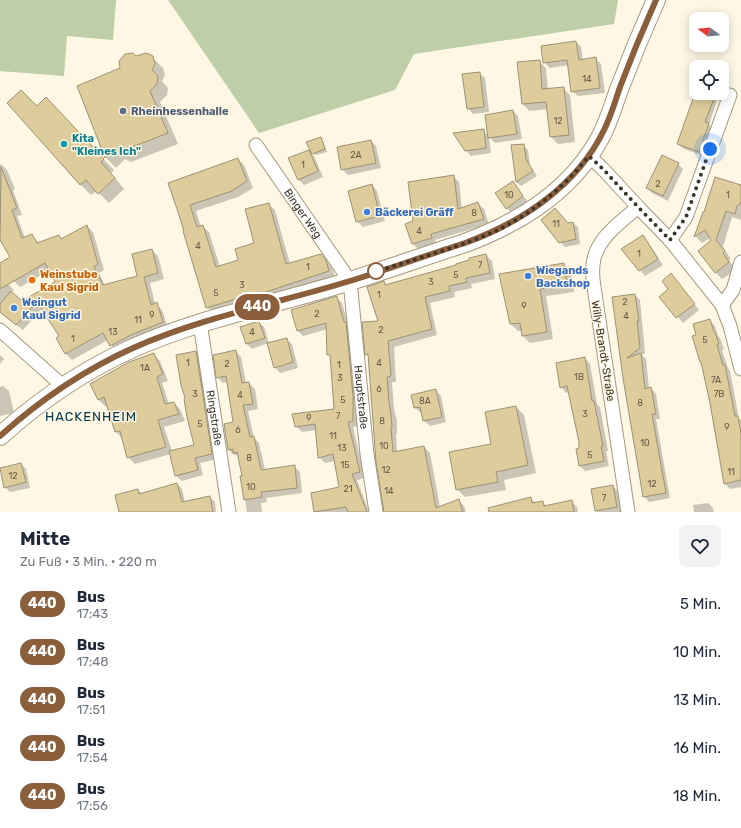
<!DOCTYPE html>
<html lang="de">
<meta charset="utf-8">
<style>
:root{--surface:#fff;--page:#f2f2f3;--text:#1f2937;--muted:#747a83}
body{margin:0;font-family:Rubik,sans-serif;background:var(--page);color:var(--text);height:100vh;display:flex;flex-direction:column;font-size:15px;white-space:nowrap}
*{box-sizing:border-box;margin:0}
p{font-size:13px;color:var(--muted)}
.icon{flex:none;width:22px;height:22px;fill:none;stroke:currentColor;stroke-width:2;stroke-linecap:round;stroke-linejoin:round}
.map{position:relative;height:512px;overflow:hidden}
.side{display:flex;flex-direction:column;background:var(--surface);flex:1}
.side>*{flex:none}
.badge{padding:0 8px;border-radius:13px;font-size:14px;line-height:26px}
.needle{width:26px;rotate:286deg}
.buttons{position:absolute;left:689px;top:12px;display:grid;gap:8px}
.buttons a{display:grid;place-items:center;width:40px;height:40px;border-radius:8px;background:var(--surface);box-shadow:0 2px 10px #0003;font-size:20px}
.you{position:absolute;width:20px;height:20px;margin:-10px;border:3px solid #fff;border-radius:50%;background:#1a73e8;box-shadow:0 0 0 6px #1a73e833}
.map>.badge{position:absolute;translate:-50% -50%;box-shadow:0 0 0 2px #fff}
.round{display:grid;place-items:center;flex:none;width:42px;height:42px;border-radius:8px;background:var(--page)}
.overview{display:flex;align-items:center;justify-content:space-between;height:68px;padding:0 20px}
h1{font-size:19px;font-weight:700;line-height:30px}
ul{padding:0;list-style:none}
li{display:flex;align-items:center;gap:12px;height:48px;padding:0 20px}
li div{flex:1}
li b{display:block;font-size:15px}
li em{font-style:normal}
li .badge{min-width:44px;font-weight:700;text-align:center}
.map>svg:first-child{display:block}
.green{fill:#bdcea8}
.shadow{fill:#0003}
.building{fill:#dfcc9d;stroke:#9d9274}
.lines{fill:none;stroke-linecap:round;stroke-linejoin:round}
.street-casing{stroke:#a4997c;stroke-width:15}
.secondary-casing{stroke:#a4997c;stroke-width:20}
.street{stroke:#fff;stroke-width:13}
.secondary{stroke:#fff;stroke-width:18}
.line-casing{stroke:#fff;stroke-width:9}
.line{stroke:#8b5e3c;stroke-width:6}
.walk{stroke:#3b362a;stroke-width:4;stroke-dasharray:0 7.2}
.service-dot{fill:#5c6f8a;stroke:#fef7e4;stroke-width:1.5}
.culture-dot{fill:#0f9aa8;stroke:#fef7e4;stroke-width:1.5}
.shop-dot{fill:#3f7fe0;stroke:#fef7e4;stroke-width:1.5}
.stop-dot{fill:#fff;stroke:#8b5e3c;stroke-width:2}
.food-dot{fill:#e8710a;stroke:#fef7e4;stroke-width:1.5}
.labels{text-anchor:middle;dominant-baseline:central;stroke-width:3;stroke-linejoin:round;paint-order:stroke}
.number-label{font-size:9px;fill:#645c47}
.service-label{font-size:11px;font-weight:bold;fill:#4e5e75;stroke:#fef7e4;text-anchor:start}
.culture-label{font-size:11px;font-weight:bold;fill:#0d838f;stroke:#fef7e4;text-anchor:start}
.shop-label{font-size:11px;font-weight:bold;fill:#366cbe;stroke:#fef7e4;text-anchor:start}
.street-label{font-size:11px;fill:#3b362a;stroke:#fef7e4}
.food-label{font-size:11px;font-weight:bold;fill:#c56008;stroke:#fef7e4;text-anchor:start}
.quarter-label{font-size:13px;letter-spacing:1px;fill:#03384a;stroke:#fef7e4}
</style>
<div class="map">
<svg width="741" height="512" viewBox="0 0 741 512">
<rect width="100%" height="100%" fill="#fef7e4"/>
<!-- green -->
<path class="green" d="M0 0H116L113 40 67 36 64 76 0 71Z
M168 0H618L614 24 414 54 395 90 259 133Z"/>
<!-- shadow -->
<path class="shadow" d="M576 42 581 47 583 60 596 59 601 64 605 93 578 96 572 91 569 65 550 68 544 62Z
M136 57H152L163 68 165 75 162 81 168 88 167 95 160 102 178 144 131 162 125 159 116 168 106 158 78 87 121 69Z
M539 61 546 68 548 90 563 88 570 95 575 142 558 144 551 137 548 109 529 111 523 104Z
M703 63 713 67H702Z
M722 70 729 76 720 101 717 100 709 125 714 130 704 156 684 149 678 144 696 93H722Z
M479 73 485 78 489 112 473 114 468 108Z
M37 107 56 109 114 170 111 173 124 189 109 203 97 191 91 195 81 185Z
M513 111 518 116 522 139 495 143 489 137 491 153 471 156 466 150 483 131 489 136Z
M321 138 323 141 327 152 316 155 313 153Z
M371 141 376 146 381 168 348 175 342 169Z
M523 145 528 150 530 165 537 176 521 186 516 182 512 146Z
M308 151 314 156 323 177 304 185 299 180Z
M238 159 244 165 253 188 238 197 196 211 201 227 202 226 209 232 220 267 239 261 256 244 268 204 275 210 290 264 321 255 332 267 335 277 214 314 207 307 178 209Z
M1 164 7 170 15 189 13 190 22 215 17 216 25 238 32 235 39 243 59 236 62 240 87 226 93 232 104 270 99 273 105 286 139 276 152 250 158 256 164 279 150 283 155 304H156L162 310 168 328 117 351 111 345 108 340 72 360 66 354 57 338 60 336 42 308 23 330 3 315 0 311V276L14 290 11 292 22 302 57 282 50 270 20 287 14 281 11 258 0 240V165Z
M678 164 683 169 668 201 652 193 647 188Z
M454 177 459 182 462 209 478 204 484 209 489 224 435 240 436 243 418 249 413 244 407 224 414 222Z
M513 182 528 202 512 213 506 208Z
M372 185 377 191 385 221 363 227 357 221Z
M741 186V220L732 217 723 247 731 259 729 260 736 270 722 279 715 272 713 240 711 238 702 243 696 237 703 213Z
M573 223 578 227 580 244 565 247 560 242 568 224Z
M643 237 648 242 663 265 645 276 623 249Z
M486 255 492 261 495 279 471 284 472 288 454 292 455 297 430 303 437 335 394 347 396 382H392L394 409 397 420V433L396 434 397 452 424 447 430 453 440 507 459 501 464 506 466 512H385L370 358 366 354 379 322 384 282 387 286 457 266Z
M564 264 571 272 574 292 546 296 553 339 530 343 523 336 522 331H518L511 324 500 275Z
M676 280 699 310 683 323 661 297 670 289Z
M635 295 640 300 645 353 642 355 646 359 649 389 651 388 656 394 660 419H656L670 498 649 502 644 496 614 298Z
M336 297 342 303 349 326 358 426 353 427 365 478 357 480 369 512H315L312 494 340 488 335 461 325 463 319 457 316 430 302 432 296 426 335 409 331 357 328 354V329L303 336 298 331 292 311Z
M709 320 715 326 718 336 720 338 724 349 722 350 728 368 730 371 739 419 741 420V487L730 489 725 484 702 364 700 362 698 336Z
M258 322 264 327 269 343 286 339 292 344 298 368 280 373 275 367 268 343 252 349 247 344Z
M235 351 241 357 246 383H249L255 389 258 409 248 411 254 438 259 443 265 470 294 466 300 472 302 493 266 498 267 502 261 503 262 512H247L241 477H244L239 457 237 455H234L229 450 234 423 228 382 223 383 217 377Z
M196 352 201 357 217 459 200 463 203 475 182 481 176 476 171 454 135 464 128 457 122 438 116 432 108 405 105 406 99 400 91 384 153 354 160 361 168 381 162 383 169 404 174 403 180 409 185 421 164 427 172 451 195 446Z
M0 355 4 359 0 364Z
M585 358 590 364 597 404 600 407 608 451H606L609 466 585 471 580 466V449L569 392 566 393 561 387Z
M3 386 9 391 14 413 0 416V387Z
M435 390 441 396 446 422 430 426 424 421 422 413H421L415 408Z
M516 407 524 415 536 473 504 480 506 490 465 497 457 489 492 445Z
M21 464 26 469 30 488 10 492 5 487Z
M177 484 182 489 185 502 210 497 215 502 216 512H121L138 490 142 494Z
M612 486 618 491 622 512H597L592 490Z
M531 498 535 503 542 502 547 506 571 501 577 507 578 512H493Z
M708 503 713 508 714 512H694L693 505Z"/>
<!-- building -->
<path class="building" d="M576 41 579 60 596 57 600 88 571 92 567 60 543 63 541 46Z
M133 53 136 56 146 53 153 56 155 64 152 70 158 76 157 84 150 91 168 133 119 152 114 149 105 158 77 86 120 68 119 61 125 54Z
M540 60 542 89 564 87 569 135 550 137 546 102 522 104 517 62Z
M480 72 484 107 467 109 462 74Z
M21 90 37 106 46 97 104 159 101 162 115 178 98 194 86 180 80 185 7 103Z
M695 93H716L705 122 709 123 699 152 677 144Z
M513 110 517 134 488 138 485 115Z
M484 129 486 148 465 151 453 133Z
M321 137 325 149 312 154 306 142Z
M371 140 376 163 341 170 337 147Z
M524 144 526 159 533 171 516 182 511 145Z
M309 150 318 171 298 180 288 158Z
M662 155 679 163 663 196 646 188Z
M238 158 247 181 232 191 190 205 197 227 203 225 216 267 238 260 235 249 254 243 245 209 269 203 286 264 321 254 326 260 329 271 260 294 259 292 206 308 183 231H184L177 209 168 183Z
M1 167 17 208 12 210 22 238 32 234 37 243 59 235 61 239 87 225 98 264 94 267 103 285 137 276 132 254 152 249 158 273 144 277 151 305 157 302 163 322 131 335 110 346 103 333 65 354 56 338 59 336 37 302 16 325 0 312V304L11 291 22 301 55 282 45 263 0 289V263L10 257 0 240Z
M454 175 458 209 478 202 484 219 431 234 432 238 412 244 405 224 413 221 408 182Z
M715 177 741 185V203L737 206 735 214 726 211 716 240 725 251 723 253 729 262 715 273 698 251 711 240 705 230 694 237 703 212H704Z
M513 181 523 196 506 209 495 193Z
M372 184 380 216 356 222 348 191Z
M555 208 568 223 573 222 576 239 559 243 541 220Z
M643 235 658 259 639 271 621 249Z
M486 254 490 273 466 278 467 282 449 286 450 291 425 297 432 329 388 341 391 376 387 377 389 403 391 414 392 428H391L393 452 424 446 436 508 459 499 463 512H384L376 462 368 354 365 355 362 322 378 321 367 287 384 281 385 285 456 265V264L469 260V258Z
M564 263 567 285 540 289 547 332 522 336 520 323 510 324 499 274Z
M671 273 695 304 676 318 659 297 668 289 662 281Z
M635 294 639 321H637L640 348 627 358 641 353 645 389 651 387 656 414H652L666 493 643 497 623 378 612 297Z
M337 296 344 322H346L353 396V421L348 422 360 472 352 474 367 512H348L346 507 314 512 311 493 339 487 333 454 318 458 315 424 295 427 292 414 334 409 330 355H327L326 323 297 331 291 310Z
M710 319 714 332H715L719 344 717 345 723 365H725L735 416H738L741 434V480L724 484 710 403 701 362H700L692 336 696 335 693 324Z
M259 321 265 338 246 344 240 327Z
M287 338 293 362 274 368 267 343Z
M236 350 242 383 249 382 253 404 243 405 250 437 254 436 261 470 295 465 297 488 261 492 262 497 244 500 240 476H242L237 452 233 453V449L228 450 224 424 233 422 226 376 216 378 213 355Z
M196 351 212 454 195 458 198 470 175 476 169 451 194 445 187 417 184 399 185 398 181 385 176 355Z
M154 353 163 374 157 377 165 404 174 402 179 414 158 420 166 447 127 458 120 431 115 432 104 397 98 400 90 384 129 362Z
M585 357 592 401H594L603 446H601L604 461 579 466 576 449 579 448V442L567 386 560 388 556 363Z
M436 389 442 417 423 421 420 407 414 408 411 395Z
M516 406 528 465 496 472 498 482 456 490 449 452 491 444 485 412Z
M21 463 26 482 4 488 0 468Z
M177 483 182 502 210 496 213 512H119L115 495 138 489 139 494Z
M613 485 617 507 595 511 591 489Z
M531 497 532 503 543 501 544 506 572 500 574 512H489L488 508Z"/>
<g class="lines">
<!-- street casing -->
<g class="street-casing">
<g id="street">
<path id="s1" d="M256 145 350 281 367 454 376 512"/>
<path d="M589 156 603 169 638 207 670 240 722 305 730 326 741 369"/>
<path d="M670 240 686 217 730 95"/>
<path d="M722 305 733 290 741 262"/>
<path id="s2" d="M200 323 229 512"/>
<path d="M0 330 63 386"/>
<path d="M628 512 594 287C593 280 592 272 593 265 595 239 620 223 638 207"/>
</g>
</g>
<!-- secondary casing -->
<g class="secondary-casing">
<path id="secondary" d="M0 436C40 400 84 370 133 348 203 317 278 304 350 281 389 269 427 255 465 243 519 223 572 190 600 138 609 122 613 105 620 87 631 58 643 29 656 0"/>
</g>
<!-- street -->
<use href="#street" class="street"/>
<!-- secondary -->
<use href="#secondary" class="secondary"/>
</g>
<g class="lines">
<!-- line casing -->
<g class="line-casing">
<path id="line" d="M0 436C40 400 84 370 133 348 203 317 278 303 350 281 389 269 427 255 465 243 522 222 577 186 604 130 611 116 615 102 620 87 631 58 643 29 656 0"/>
</g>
<!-- line -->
<use href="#line" class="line"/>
<!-- walk -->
<path class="walk" d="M376 271 375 272C416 258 463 247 502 228 536 210 565 186 589 156L603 169 638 207 670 240 686 217 710 149"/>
</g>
<!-- markers -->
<circle class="service-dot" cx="123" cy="111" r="4"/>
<circle class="culture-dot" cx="64" cy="144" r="4"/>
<g class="shop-dot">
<circle cx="367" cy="212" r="4"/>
<circle cx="528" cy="276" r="4"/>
<circle cx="14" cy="308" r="4"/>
</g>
<circle class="stop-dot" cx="376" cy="271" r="8"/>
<circle class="food-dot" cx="32" cy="280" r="4"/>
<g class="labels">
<!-- number labels -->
<g class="number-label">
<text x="587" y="79">14</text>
<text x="558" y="121">12</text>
<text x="356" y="155">2A</text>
<text x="303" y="165">1</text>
<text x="658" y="184">2</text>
<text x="509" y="195">10</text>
<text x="728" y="195">1</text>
<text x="474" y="213">8</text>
<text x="556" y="224">11</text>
<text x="419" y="231">4</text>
<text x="198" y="246">4</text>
<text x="639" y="254">1</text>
<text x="480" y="265">7</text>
<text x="308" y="267">1</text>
<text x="456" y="275">5</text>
<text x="431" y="282">3</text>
<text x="242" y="285">3</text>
<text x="216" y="293">5</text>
<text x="379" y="295">1</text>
<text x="625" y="302">2</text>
<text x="524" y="306">9</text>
<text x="317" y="314">2</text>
<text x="152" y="315">9</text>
<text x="626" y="316">4</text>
<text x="138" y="320">11</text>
<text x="381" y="330">2</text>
<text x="113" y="332">13</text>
<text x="252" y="332">4</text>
<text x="73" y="339">1</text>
<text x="705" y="340">5</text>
<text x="188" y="363">1</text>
<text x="379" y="363">4</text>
<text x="227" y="364">2</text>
<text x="339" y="365">1</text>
<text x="145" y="368">1A</text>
<text x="579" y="377">1B</text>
<text x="340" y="378">3</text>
<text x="716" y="380">7A</text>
<text x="379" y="389">6</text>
<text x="195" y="394">3</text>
<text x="719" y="394">7B</text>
<text x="240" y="395">4</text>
<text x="343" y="400">5</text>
<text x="425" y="401">8A</text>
<text x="640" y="403">8</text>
<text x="585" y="414">3</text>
<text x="338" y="416">7</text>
<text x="309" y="418">9</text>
<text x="382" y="421">8</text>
<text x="200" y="424">5</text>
<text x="727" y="427">9</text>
<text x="238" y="430">6</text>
<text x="333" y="436">11</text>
<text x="645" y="443">10</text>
<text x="384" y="446">10</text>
<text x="342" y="448">13</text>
<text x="590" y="455">5</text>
<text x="249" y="458">8</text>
<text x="345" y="465">15</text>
<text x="386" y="470">12</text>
<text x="731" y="472">11</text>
<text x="13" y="476">12</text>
<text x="652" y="484">12</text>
<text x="251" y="487">10</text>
<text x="348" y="489">21</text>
<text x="389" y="491">14</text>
<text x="604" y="498">7</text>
</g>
<!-- service labels -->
<g class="service-label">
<text x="131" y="111">Rheinhessenhalle</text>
</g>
<!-- culture labels -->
<g class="culture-label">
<text x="72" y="138">Kita<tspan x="72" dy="13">"Kleines Ich"</tspan></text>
</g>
<!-- shop labels -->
<g class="shop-label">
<text x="375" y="212">Bäckerei Gräff</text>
<text x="536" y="270">Wiegands<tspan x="536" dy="13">Backshop</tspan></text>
<text x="22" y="302">Weingut<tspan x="22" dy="13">Kaul Sigrid</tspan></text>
</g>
<!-- street labels -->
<g class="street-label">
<text stroke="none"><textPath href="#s1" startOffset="83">Binger Weg</textPath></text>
<text transform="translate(603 351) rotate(81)">Willy-Brandt-Straße</text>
<text stroke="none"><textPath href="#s1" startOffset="282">Hauptstraße</textPath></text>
<text stroke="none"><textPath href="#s2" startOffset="96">Ringstraße</textPath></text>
</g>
<!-- food labels -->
<g class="food-label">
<text x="40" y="274">Weinstube<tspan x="40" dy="13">Kaul Sigrid</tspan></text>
</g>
<!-- quarter labels -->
<g class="quarter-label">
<text x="91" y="416">HACKENHEIM</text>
</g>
</g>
</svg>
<div class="buttons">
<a><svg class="needle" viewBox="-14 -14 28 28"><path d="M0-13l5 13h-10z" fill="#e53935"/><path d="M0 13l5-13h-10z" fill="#747a83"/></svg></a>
<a><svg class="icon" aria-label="locate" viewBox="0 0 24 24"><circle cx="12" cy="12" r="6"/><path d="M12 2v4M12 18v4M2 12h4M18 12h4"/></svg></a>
</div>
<div class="you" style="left:710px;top:149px"></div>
<b class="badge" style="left:257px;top:307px;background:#8b5e3c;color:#fff">440</b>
</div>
<section class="side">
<div class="overview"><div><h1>Mitte</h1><p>Zu Fuß · 3 Min. · 220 m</p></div><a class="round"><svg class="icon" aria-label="heart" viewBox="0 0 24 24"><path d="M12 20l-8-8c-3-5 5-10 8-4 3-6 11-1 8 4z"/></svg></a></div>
<ul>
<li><span class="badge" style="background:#8b5e3c;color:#fff">440</span><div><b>Bus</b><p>17:43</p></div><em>5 Min.</em></li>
<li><span class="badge" style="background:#8b5e3c;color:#fff">440</span><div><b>Bus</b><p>17:48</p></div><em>10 Min.</em></li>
<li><span class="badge" style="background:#8b5e3c;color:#fff">440</span><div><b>Bus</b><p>17:51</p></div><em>13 Min.</em></li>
<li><span class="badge" style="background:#8b5e3c;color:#fff">440</span><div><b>Bus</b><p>17:54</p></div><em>16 Min.</em></li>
<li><span class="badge" style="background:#8b5e3c;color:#fff">440</span><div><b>Bus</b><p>17:56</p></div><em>18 Min.</em></li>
</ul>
</section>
